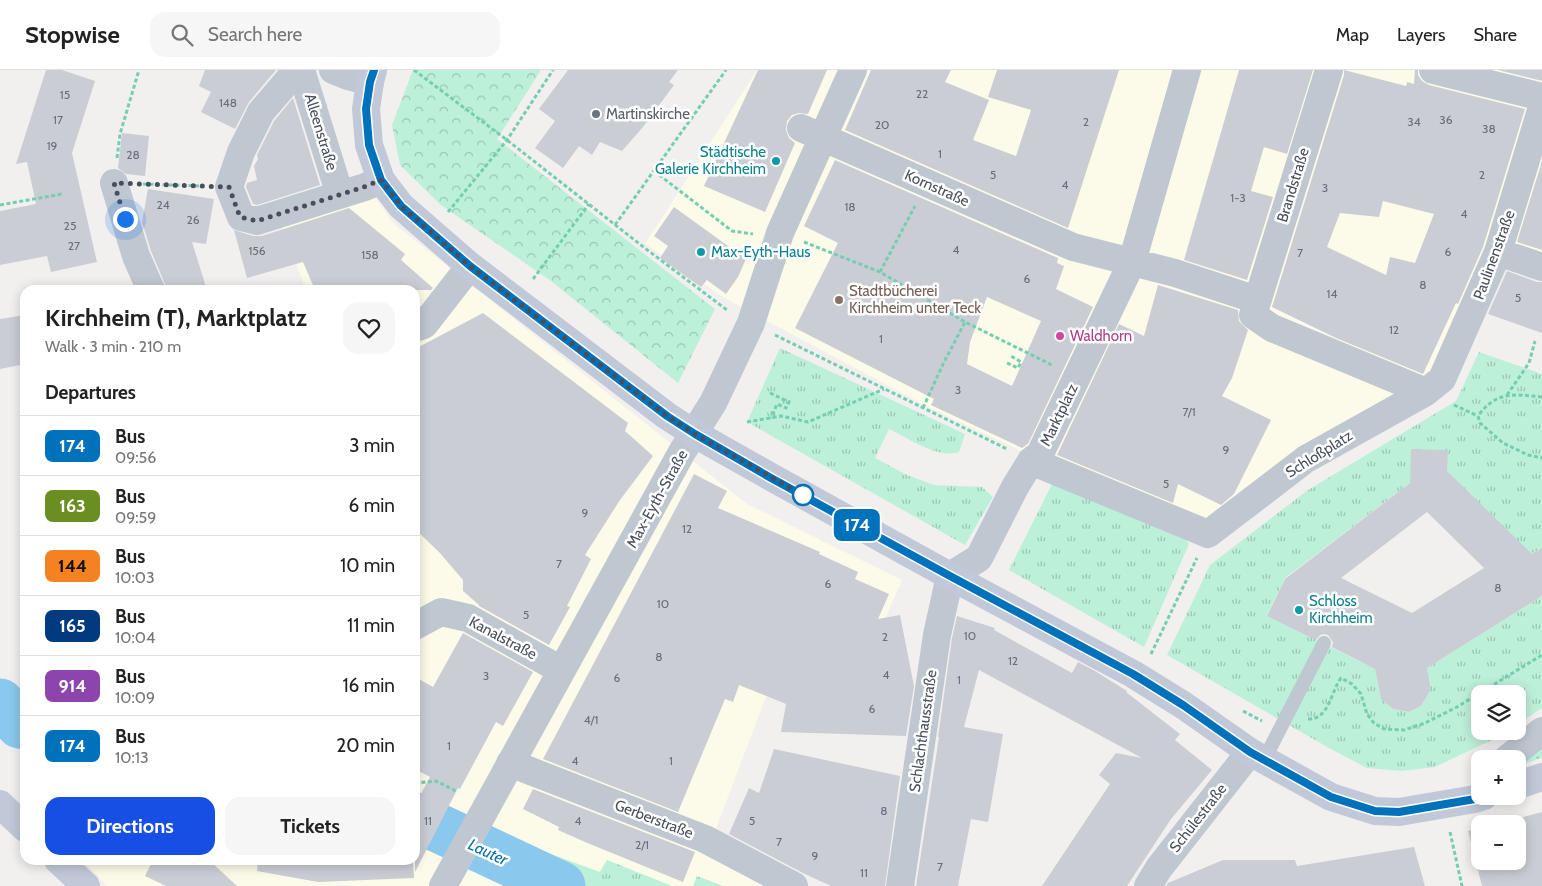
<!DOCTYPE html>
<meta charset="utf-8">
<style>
:root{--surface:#fff;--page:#f6f6f6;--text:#222;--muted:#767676;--line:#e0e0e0;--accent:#174fe4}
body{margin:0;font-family:Cabin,sans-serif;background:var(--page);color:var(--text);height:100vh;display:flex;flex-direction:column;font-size:19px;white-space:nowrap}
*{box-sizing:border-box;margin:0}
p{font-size:16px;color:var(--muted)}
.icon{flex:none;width:28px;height:28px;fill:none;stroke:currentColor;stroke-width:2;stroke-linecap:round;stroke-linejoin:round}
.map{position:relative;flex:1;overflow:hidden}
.panel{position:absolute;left:20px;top:215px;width:400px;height:580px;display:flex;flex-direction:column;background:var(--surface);border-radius:15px;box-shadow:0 2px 12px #0003}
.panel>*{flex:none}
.badge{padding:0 10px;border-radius:8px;font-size:18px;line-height:32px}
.controls{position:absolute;left:1471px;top:615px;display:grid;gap:10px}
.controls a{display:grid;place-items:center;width:55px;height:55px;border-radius:10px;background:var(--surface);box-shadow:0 2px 12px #0003;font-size:25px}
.you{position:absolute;width:25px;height:25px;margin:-12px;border:4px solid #fff;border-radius:50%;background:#1a73e8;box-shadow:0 0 0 8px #1a73e833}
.map>.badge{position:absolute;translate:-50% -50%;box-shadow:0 0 0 2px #fff}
h2{padding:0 25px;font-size:19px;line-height:45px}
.round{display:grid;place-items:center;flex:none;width:52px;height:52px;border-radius:15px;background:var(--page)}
.headline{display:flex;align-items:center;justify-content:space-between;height:85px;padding:0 25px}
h1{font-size:24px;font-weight:700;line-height:38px}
.action{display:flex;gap:10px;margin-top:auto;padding:10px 25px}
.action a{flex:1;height:58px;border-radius:15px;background:var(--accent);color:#fff;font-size:20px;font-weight:700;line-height:58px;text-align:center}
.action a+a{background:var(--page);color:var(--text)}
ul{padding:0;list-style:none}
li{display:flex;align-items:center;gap:15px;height:60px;padding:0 25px;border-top:1px solid var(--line)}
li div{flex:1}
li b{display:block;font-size:19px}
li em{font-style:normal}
li .badge{min-width:55px;font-weight:700;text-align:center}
header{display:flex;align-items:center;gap:30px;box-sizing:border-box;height:70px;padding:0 25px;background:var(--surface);border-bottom:1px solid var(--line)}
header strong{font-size:24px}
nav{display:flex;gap:28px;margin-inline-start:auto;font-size:18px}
.search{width:350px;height:45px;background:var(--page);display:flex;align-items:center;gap:12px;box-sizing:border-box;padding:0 18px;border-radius:15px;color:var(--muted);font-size:19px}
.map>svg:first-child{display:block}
.commercial{fill:#fcfae8}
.grass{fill:url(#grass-dots)}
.forest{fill:url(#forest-crowns)}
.park{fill:url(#park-tufts)}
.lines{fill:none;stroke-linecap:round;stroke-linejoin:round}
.river{stroke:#8ac8ed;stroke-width:49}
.building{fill:#cbcdd5;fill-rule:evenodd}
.path{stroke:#74ceb1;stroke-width:3;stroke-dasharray:4 2.5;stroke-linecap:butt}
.lane{stroke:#bfc7d1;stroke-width:14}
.street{stroke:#bfc7d1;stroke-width:28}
.secondary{stroke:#c1c9d8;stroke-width:28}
.line-casing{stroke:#fff;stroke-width:11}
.line{stroke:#0072bc;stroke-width:8}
.walk{stroke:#474f5d;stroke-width:5;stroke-dasharray:0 9}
.worship-dot{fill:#6b7280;stroke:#fff;stroke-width:2}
.culture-dot{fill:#0f9aa8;stroke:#fff;stroke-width:2}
.education-dot{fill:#8d6e63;stroke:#fff;stroke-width:2}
.hotel-dot{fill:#d1479c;stroke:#fff;stroke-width:2}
.stop-dot{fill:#fff;stroke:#0072bc;stroke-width:2.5}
.labels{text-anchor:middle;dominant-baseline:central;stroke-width:5;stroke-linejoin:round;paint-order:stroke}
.number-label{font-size:12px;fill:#686e7b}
.worship-label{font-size:15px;fill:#5b616d;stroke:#fff;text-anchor:start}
.street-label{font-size:15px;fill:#474f5d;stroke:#fff}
.culture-label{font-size:15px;fill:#0d838f;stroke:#fff;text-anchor:start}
.education-label{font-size:15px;fill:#785e54;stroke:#fff;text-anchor:start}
.hotel-label{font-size:15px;fill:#b23c85;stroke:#fff;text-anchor:start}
.water-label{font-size:16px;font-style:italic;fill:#0a70ac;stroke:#fff}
</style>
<header>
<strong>Stopwise</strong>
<div class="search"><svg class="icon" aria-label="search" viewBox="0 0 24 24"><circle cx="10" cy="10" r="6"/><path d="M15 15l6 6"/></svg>Search here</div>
<nav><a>Map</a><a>Layers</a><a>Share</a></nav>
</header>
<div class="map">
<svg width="1542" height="816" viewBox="0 0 1542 816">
<defs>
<pattern id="grass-dots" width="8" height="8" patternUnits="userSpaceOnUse" patternTransform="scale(1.25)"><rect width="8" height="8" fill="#bdf0d9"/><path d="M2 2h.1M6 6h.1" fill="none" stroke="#9bc5b3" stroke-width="1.8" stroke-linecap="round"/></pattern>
<pattern id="forest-crowns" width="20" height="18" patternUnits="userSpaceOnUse" patternTransform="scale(1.25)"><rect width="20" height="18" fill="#bdf0d9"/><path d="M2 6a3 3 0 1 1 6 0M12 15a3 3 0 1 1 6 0" fill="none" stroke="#9bc5b3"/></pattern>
<pattern id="park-tufts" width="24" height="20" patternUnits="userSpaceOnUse" patternTransform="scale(1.25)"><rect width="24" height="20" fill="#bdf0d9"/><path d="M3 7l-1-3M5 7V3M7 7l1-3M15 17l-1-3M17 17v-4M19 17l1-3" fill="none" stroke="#9bc5b3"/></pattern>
</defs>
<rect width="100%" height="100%" fill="#f2efef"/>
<!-- commercial -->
<path class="commercial" d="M757 0H1542V190L1494 173 1433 308 1209 456 1030 385 930 338 726 229 645 174Z
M360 106 393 153 747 434 902 510 855 617 775 603 706 785 774 816H107L83 790H415V220H306L276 140Z"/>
<!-- grass -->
<path class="grass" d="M1542 671V688L1518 696Z"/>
<!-- forest -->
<path class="forest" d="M413 0H541L497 69 715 239 678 313 551 211 441 135 400 95 392 55Z"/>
<!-- park -->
<path class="park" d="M780 278 965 364 959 382C936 389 909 368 889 359L875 388 907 405 934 415 982 417 993 427 965 475 747 352Z
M1479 282 1542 304V478L1531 484 1410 413 1285 508 1267 545 1375 599 1381 629 1393 639 1409 642 1421 636 1431 619 1427 598 1542 526V638L1518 654V624H1480V661H1507L1496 668 1435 697 1402 701 1367 698 1329 678 1167 585 1210 495 1308 420 1456 331Z
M1055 408 1181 464 1189 474 1144 577 1009 500Z
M518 772 600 802 607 790 672 816H537L501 803Z
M697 806 723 816H693Z"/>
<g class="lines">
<!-- river -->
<path class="river" d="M0 633 20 654 25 655
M415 747 561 816"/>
</g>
<!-- building -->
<path class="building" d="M46 0H62L95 11 72 83 97 192 51 202 47 186 0 195V141L36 134 27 92 16 94Z
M205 0H276L249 32 235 59 201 42 211 22 199 16Z
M568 0H678L669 12 674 15 643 57 622 81 600 72 592 85 579 76 563 98 535 78 555 51 539 39Z
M758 0H827L808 44 799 43 792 45 787 51 786 60 789 68 795 73 765 142 704 116Z
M871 0H951L945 12 989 30 973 70 1016 86 1031 40 988 27 997 0H1119L1068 158 845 60Z
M1239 0H1313L1287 84 1264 77 1251 121 1273 127 1247 210 1184 190Z
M1344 0 1406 16 1407 12 1414 14 1415 0H1418V5L1422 11 1429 15 1525 39 1483 177 1458 234 1456 233 1423 304 1336 268 1272 237 1344 5ZM1383 131 1434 144 1415 193 1390 187 1386 205 1327 177 1340 143 1379 147Z
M1498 0H1542V11Z
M293 28 320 115 257 135 253 134 246 117 247 113 257 110 254 96 258 89 257 85 274 51Z
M122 63 149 66 145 106 126 104 118 98Z
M835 90 1058 188 1057 193 1064 196 1056 219 1093 237 1028 374 1022 378 931 335 934 329 795 258 838 173 804 156ZM987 227 1041 251 1012 316 967 294 970 272Z
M1542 91V180L1517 172Z
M148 119 214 129 206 174 192 172 207 220H166L165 214 151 181 142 152Z
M674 137 746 189 738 207 726 224 707 210 701 217 660 188 668 176 654 166Z
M349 138 405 184 401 190 433 218 431 220H315L303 192 247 208 234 160 253 166H262Z
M1507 201 1537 212H1542V263L1488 244Z
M1158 215 1238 240 1239 251 1248 260 1232 308 1222 326 1271 350 1234 424 1221 435 1178 414 1173 433 1057 385 1119 254 1144 266Z
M483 243 628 353 625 361 653 386 620 430 585 485 591 489 567 536 570 537 549 575 479 536V535L463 521V510L439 482 415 459V279Z
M25 245V294L0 299V249Z
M1411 379 1448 380 1447 401 1532 484 1542 478V526L1427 598 1431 619 1421 636 1409 642 1393 639 1381 629 1375 599 1332 577 1333 572 1328 565 1324 564 1320 565 1316 570 1267 546 1285 509 1410 413ZM1427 442 1484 498 1412 543 1341 508Z
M694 404 727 421 718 438 820 482 819 484 858 502 855 509 889 524 878 549 900 545 914 616 906 666 781 662 786 634 739 615 733 632 725 629 678 742 543 689Z
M957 546 995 558 994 560 1072 603 1078 592 1095 601 1127 621 1126 622 1180 664 1175 670 1212 700 1171 749 1127 816H1042L1110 714 1099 705 1116 683 1142 688 979 600 964 657 1003 664 988 752 971 749 958 816H916L939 667H938L952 568Z
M463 563 533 602 503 656 496 652 460 719 458 718 415 802V735L430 707 415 699V607L433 617Z
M774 679 900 706 885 816H831L803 803 729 764 749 718 759 723Z
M533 719 695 782 683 812 585 772 558 760 559 757 523 739Z
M1542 742V816H1482L1468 761 1480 758V791H1518V754H1496Z
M1414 777 1425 816H1166L1168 813 1223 790H1295L1297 796Z
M153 790H209L237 816H166L145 806Z
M258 790H413L414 808 318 812 257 801Z"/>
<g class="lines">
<!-- path -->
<path class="path" d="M414 0 507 70 646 179 727 240
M117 88 120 64 139 0
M654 101 732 161 753 164
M143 114 202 116
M0 135 62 124
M448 142 507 70 553 0
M615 155 726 0
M804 172 880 202 965 252 1054 296
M880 202 915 136
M533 209 589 134
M775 265 1007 379
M1007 293 1018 298 1021 292 1011 286
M770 323 789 332 786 338 777 334 771 348
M1507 325 1529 293 1535 271
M1542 327C1514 324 1496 321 1478 346L1480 353 1503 373 1528 385 1542 388
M1454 335 1478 346
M923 338 943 294 965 252
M747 352 781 346 808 352 884 319
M1151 584 1197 488
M1243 641 1262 651
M1308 649C1329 650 1331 621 1341 608L1352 614 1361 624 1367 644 1374 653 1384 659 1404 660 1425 653 1457 637 1542 585
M415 713 436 711 458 722
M1450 762 1462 816"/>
<!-- lane -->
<path class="lane" d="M1264 690 1324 573"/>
<!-- street -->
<path class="street" d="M297 0 261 42 241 82 229 117 241 147 257 151 365 117 381 110
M301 0 340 125
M333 0 348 6 370 12
M1329 0 1253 245 1272 258 1426 322
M1433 0 1542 27
M801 58 1073 177 1175 203 1257 230
M114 113 136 186 151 220
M1498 182 1542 197
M415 258 424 255 470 196
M1031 391 1208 464 1306 389 1426 322 1442 309 1498 182 1542 37
M415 556 441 542 468 548 561 600
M1507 689 1542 661
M510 693 705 769 794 816
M443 816 682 382 713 333 751 253 780 163 853 0
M900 816 937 565 950 506 979 488 1015 417 1031 391 1040 384 1132 192 1187 0
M1148 816 1159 798 1250 682"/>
<!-- secondary -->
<path class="secondary" d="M373 0 370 12 366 39 369 75 381 110 401 136 470 196 667 346 695 364 771 407 950 506 1133 604 1183 635 1250 682 1331 727 1375 741 1399 742 1475 729 1484 726
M1518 715 1542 707
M0 734 25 758
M58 790 86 816"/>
</g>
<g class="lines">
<!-- line casing -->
<g class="line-casing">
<path id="line" d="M374 0 370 12 366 39 369 75 381 110 401 136 470 196 667 346 695 364 771 408 950 506 1133 604 1183 635 1250 682 1331 727 1375 741 1399 742 1475 729 1484 726"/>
</g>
<!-- line -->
<use href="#line" class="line"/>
<!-- walk -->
<path class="walk" d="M125 149 114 113 229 117 240 147 257 151 364 117 381 110 401 136 470 196 667 346 695 364 803 425"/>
</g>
<!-- markers -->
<circle class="worship-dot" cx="596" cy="44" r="5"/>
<g class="culture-dot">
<circle cx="776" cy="91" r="5"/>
<circle cx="701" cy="182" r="5"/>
<circle cx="1299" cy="540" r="5"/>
</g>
<circle class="education-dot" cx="839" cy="230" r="5"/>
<circle class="hotel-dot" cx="1060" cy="266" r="5"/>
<circle class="stop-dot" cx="803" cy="425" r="10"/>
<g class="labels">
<!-- number labels -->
<g class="number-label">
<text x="922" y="23">22</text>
<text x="65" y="24">15</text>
<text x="228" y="32">148</text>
<text x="58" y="49">17</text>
<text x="1446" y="49">36</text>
<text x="1086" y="51">2</text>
<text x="1414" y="51">34</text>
<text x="882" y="54">20</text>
<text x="1489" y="58">38</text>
<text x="52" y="75">19</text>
<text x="940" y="83">1</text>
<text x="133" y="84">28</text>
<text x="993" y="104">5</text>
<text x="1482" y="104">2</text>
<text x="1065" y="114">4</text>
<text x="1325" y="117">3</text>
<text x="1238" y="127">1-3</text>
<text x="163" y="134">24</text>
<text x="850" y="136">18</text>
<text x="1464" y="143">4</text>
<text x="193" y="149">26</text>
<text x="70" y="155">25</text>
<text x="74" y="175">27</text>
<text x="956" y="179">4</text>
<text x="257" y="180">156</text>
<text x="1448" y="181">6</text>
<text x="1300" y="182">7</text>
<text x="370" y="184">158</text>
<text x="1027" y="208">6</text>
<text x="1423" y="214">8</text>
<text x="1332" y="223">14</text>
<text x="1518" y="227">5</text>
<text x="1394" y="259">12</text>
<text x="881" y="268">1</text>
<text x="958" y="319">3</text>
<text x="1189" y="341">7/1</text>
<text x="1226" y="379">9</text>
<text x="1166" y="413">5</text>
<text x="585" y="442">9</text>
<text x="687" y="458">12</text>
<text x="559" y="493">7</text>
<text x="828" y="513">6</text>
<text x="1498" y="517">8</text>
<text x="663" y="533">10</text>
<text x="526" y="544">5</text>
<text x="970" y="565">10</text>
<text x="885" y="566">2</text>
<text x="659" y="586">8</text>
<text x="1013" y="590">12</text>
<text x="886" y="604">4</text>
<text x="486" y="605">3</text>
<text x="617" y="607">6</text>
<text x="959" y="609">1</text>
<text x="872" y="638">6</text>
<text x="591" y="649">4/1</text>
<text x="449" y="675">1</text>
<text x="575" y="690">4</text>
<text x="671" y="690">1</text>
<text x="884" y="740">8</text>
<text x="428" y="750">11</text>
<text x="578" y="750">4</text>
<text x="752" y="750">5</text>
<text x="779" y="771">7</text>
<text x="642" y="774">2/1</text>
<text x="815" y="785">9</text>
<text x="940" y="796">7</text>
<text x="864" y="802">11</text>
</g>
<!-- worship labels -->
<g class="worship-label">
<text x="606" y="44">Martinskirche</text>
</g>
<!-- street labels -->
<g class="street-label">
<text transform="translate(321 62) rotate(73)">Alleenstraße</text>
<text transform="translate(1293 115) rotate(-73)">Brandstraße</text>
<text transform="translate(937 118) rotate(24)">Kornstraße</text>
<text transform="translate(1494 185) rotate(-70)">Paulinenstraße</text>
<text transform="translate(1059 345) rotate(-64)">Marktplatz</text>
<text transform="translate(1319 384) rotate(-32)">Schloßplatz</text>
<text transform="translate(657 429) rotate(-61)">Max-Eyth-Straße</text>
<text transform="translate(503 568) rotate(28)">Kanalstraße</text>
<text transform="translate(923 661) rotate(-82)">Schlachthausstraße</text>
<text transform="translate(1198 748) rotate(-52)">Schülestraße</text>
<text transform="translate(654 749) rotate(21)">Gerberstraße</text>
</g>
<!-- culture labels -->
<g class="culture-label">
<text x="766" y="82" text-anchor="end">Städtische<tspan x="766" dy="17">Galerie Kirchheim</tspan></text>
<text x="711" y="182">Max-Eyth-Haus</text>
<text x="1309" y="531">Schloss<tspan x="1309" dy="17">Kirchheim</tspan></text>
</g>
<!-- education labels -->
<g class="education-label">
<text x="849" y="221">Stadtbücherei<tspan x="849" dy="17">Kirchheim unter Teck</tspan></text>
</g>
<!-- hotel labels -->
<g class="hotel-label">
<text x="1070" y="266">Waldhorn</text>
</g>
<!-- water labels -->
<g class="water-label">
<text transform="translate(488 782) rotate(25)">Lauter</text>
</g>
</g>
</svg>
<div class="controls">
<a><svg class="icon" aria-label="layers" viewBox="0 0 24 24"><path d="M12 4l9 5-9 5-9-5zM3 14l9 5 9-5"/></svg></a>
<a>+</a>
<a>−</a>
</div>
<div class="you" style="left:125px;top:149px"></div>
<b class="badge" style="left:857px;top:455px;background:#0072bc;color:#fff">174</b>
<section class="panel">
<div class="headline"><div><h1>Kirchheim (T), Marktplatz</h1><p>Walk · 3 min · 210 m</p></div><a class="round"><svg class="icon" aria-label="heart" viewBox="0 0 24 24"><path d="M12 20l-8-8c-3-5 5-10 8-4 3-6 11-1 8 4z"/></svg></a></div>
<h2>Departures</h2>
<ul>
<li><span class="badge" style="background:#0072bc;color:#fff">174</span><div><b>Bus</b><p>09:56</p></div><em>3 min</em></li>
<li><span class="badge" style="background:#6b8e23;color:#fff">163</span><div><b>Bus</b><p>09:59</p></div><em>6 min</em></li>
<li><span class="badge" style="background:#f58220;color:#111">144</span><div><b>Bus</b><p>10:03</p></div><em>10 min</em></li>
<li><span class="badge" style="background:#003b80;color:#fff">165</span><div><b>Bus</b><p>10:04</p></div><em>11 min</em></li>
<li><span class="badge" style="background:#8e44ad;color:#fff">914</span><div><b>Bus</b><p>10:09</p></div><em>16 min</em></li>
<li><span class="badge" style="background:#0072bc;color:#fff">174</span><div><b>Bus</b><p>10:13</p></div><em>20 min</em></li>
</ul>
<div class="action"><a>Directions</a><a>Tickets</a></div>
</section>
</div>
